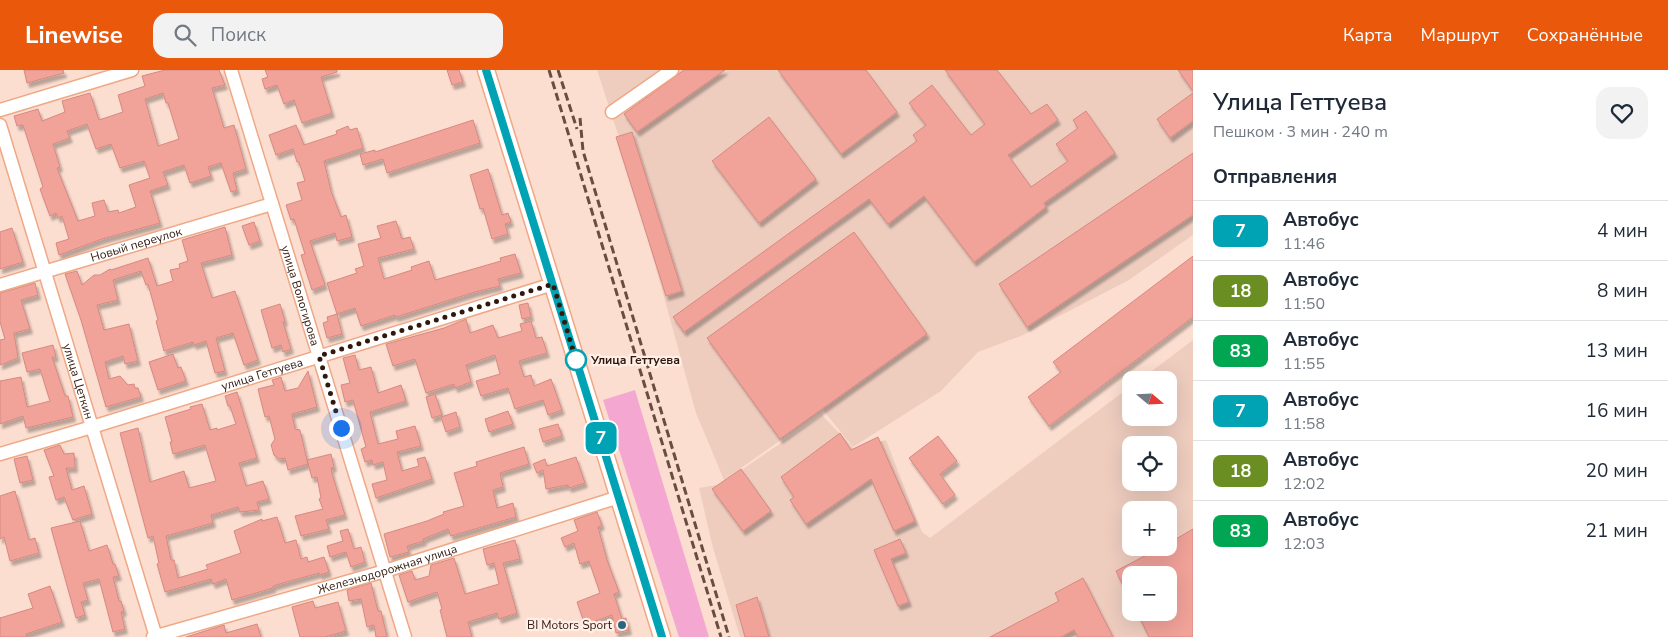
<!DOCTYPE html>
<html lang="ru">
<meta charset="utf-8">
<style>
:root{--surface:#fff;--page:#f2f2f3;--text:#1f2937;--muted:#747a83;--line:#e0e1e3;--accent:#ea580c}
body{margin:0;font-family:"Nunito Sans",sans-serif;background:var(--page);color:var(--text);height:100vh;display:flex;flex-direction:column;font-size:19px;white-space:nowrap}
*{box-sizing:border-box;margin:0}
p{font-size:16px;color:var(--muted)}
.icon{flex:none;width:28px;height:28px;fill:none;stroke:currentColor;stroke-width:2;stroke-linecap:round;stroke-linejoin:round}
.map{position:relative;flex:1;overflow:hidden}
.side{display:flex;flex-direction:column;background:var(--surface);width:475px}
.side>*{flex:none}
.badge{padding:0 10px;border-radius:8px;font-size:18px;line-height:32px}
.needle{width:32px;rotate:109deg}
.fabs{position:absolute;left:1122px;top:301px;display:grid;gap:10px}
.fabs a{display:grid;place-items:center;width:55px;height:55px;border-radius:10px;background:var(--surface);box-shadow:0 5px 20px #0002;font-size:25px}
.you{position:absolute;width:25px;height:25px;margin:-12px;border:4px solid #fff;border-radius:50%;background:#1a73e8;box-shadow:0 0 0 8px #1a73e833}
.map>.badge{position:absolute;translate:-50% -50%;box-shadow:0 0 0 2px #fff}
h2{padding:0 20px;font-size:19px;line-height:45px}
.round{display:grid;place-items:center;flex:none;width:52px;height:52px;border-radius:15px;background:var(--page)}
.overview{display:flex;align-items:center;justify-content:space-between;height:85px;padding:0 20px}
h1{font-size:24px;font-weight:600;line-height:38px}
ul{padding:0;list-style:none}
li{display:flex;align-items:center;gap:15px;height:60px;padding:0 20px;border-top:1px solid var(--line)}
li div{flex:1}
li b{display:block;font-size:19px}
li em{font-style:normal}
li .badge{min-width:55px;font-weight:700;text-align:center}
header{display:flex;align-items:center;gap:30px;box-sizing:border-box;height:70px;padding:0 25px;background:var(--accent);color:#fff}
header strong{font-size:24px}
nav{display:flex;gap:28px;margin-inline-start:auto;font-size:18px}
.search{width:350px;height:45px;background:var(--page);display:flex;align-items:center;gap:12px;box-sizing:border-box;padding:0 18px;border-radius:15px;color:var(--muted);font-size:19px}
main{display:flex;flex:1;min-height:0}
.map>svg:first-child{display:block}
.built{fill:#eecdbf;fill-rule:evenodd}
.green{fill:#f4a8d1}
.building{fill:#f1a299;stroke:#d68981;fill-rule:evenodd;filter:url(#shadow)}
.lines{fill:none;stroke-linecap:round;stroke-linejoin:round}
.minor-casing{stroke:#efa886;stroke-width:15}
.tertiary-casing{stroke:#efa886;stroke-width:19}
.minor{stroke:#fff;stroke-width:12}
.tertiary{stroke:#fff;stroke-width:16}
.rail{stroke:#694e40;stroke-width:3;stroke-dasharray:8 4;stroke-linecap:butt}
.line-casing{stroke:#fff;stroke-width:11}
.line{stroke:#00a3b4;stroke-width:8}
.walk{stroke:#32180b;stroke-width:5;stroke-dasharray:0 9}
.stop-dot{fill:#fff;stroke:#00a3b4;stroke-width:2.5}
.poi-dot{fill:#2a677e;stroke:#feefe8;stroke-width:2}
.labels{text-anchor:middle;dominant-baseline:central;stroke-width:4.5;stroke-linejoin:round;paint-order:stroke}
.street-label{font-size:12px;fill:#32180b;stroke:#feefe8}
.stop-label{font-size:12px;font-weight:bold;fill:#32180b;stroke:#feefe8;text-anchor:start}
.poi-label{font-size:12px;fill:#32180b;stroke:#feefe8;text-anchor:end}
</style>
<header>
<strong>Linewise</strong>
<div class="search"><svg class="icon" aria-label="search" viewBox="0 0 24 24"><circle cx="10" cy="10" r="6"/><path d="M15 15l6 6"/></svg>Поиск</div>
<nav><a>Карта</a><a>Маршрут</a><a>Сохранённые</a></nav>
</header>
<main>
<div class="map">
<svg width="1193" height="567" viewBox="0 0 1193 567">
<defs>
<filter id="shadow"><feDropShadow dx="2.5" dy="4.5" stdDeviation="1" flood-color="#0004"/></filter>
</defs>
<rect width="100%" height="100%" fill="#fcded0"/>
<!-- built -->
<path class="built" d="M597 0H1193V165L1129 210 1021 266 978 282 941 321 853 377 823 340 724 410 696 343 625 86Z
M1193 270V567H740L713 478 699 418 721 414 822 345 854 379 886 370 922 462 930 468 1131 316V348H1169V310H1140ZM1131 375H1169V412H1131ZM1131 440H1169V478H1131ZM1131 505H1169V542H1131Z"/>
<!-- green -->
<path class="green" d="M635 320 709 567H679L603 330Z"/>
<!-- building -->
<path class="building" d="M24 0H63L64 3 27 13Z
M165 0H219L225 15 212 18 224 58 234 55 246 99 233 103 237 120 231 122 221 93 208 97 211 106 190 113 184 95 163 102 168 115 150 121 160 153 102 169 59 185 56 173 69 169 62 146 58 148 56 143 50 146 40 119 43 117 23 55 17 56 14 46 38 39 42 51 65 42 62 31 90 23 99 50 123 42 118 25 145 16 142 6ZM163 23 166 33H168L179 69 158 76 145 29ZM87 54 96 79 111 74 120 98 144 91 150 108 129 115 136 137 119 143 118 140 108 142 104 130 92 133 95 146 78 151 57 98 60 97 53 74 70 68 67 61Z
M265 0H337V2L321 7 332 43 302 53 294 30 284 34 277 15 265 19 262 9 268 7Z
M447 0H459L463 12 452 15Z
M684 0H725L637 62 624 44Z
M778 0H866L897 42 841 84Z
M945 0H997L1031 44 1047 34 1058 50 1008 85 1031 117 1068 91 1056 74 1078 58 1073 50 1086 41 1115 83 1044 133 1046 137 974 192 924 126 888 154 869 129 684 262 673 247 917 71 913 65 926 55 909 33 932 15 971 65 985 54Z
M1178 0H1193V21Z
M1193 23V51L1170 68 1157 49Z
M769 47 816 109 759 153 712 91Z
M473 50 480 73 387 103 383 89 363 95 360 84 375 80V82Z
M296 55 304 75 337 64 336 61 348 56 350 60 357 58 363 78 324 91 331 121 341 147 346 145 352 167 337 171 335 163 310 171 325 215 312 220 301 185 305 184 294 149 291 150 286 135 302 130 297 113 305 111 299 92H297L293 79 276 85 269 65Z
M632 62 682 221 666 226 616 67Z
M1193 83V145L1027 257 999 214Z
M488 99 502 145 508 143 511 152 505 154 508 164 492 169 483 138 480 139 470 105Z
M396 151 402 169 410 167 414 179 378 188 384 209 412 200 411 197 429 191 435 210 501 191 500 188 515 184 521 203 498 209 500 216 475 222 396 247 395 245 361 256 355 238 337 244 327 213 357 203 355 199 364 196 358 174 381 168 377 156Z
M254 152 260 171 249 175 242 156Z
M225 157 232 185 201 193 212 228 235 221 258 290 244 295 233 263 216 268 225 301 215 303 206 271 194 275 193 272 164 281 156 251 158 250 148 214 146 215 141 201 113 210 118 230 97 235 104 260 129 254 138 291 125 294 123 286 105 292 109 309 120 306 128 315 134 314 135 318H138L141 327 106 337 81 250 65 204 77 201 82 215 94 205H100L110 199 111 200 148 188 157 216 173 211 170 200 180 198 179 194 188 191 182 170Z
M12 158 23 192 0 199V162Z
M854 162 927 264 780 369 707 268Z
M1193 186V247L1049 356 1028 327 1061 302 1053 292Z
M35 213 38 225 21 230 30 259 14 263 18 288 0 295V270L5 269 0 252V223Z
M528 233 531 247 522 249 519 235Z
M280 234 285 251 283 252 291 279 283 282 281 275 272 278 261 240Z
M337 244 342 264 327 268 323 253 328 251 327 247Z
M466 249 470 263 493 255 498 268 522 261 520 254 531 251 536 268 542 267 547 283 519 291 524 307 531 305 534 316 551 309 562 340 548 345 543 330 515 339 508 318 481 326 476 311 500 304 495 285 466 295 471 312 455 318 454 314 426 323 415 289 393 296 386 274 444 258Z
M53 275 56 287H52L65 326H68L73 347 26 358 23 346 0 354V311L21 307 27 337 50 331 40 299 27 302 22 283Z
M173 284 178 298 181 297 186 311 158 320 149 292Z
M355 285 359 300 371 297 378 323 401 315 406 331 370 342 378 374 398 369 396 361 415 356 421 376 397 382 402 401 419 396 417 389 425 387 432 409 376 428 372 414 387 410 383 392 373 395 372 390 365 392 361 379 366 377 353 330 345 332 341 315 350 313 343 288Z
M308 301 317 337 292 344 295 359 300 360 308 394 288 400 285 388 279 389 274 385 271 375 275 369 269 346 265 347 258 319 274 315 272 310 281 307 285 321 298 318Z
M237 322 257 388 239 393 246 416 263 411 269 429 257 432 259 440 240 442 238 437 211 445 213 453 166 466 171 490H174L178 508 208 499 206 495 241 483 234 461 262 449V451L277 447 285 473 296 470 301 489 307 487 308 492 324 487 329 502 320 505 319 503 290 511 273 516V518L232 530 226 509 213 514 211 509 165 522 157 494 159 493 153 466 148 468 120 363 138 358 150 412 184 401 189 418 216 411 205 375 173 384 170 372H172L165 347 191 339 190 337 202 334 210 360 217 358V360L236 354 230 336H228L225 326Z
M435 324 442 345 432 348 426 327Z
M508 341 513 354 489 362 485 349Z
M456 342 460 357 446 362 441 347Z
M558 354 562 366 543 372 539 359Z
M840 363 851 380 878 367 915 451 894 461 871 409 806 454 790 430 794 427 781 407Z
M938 366 957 391 940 404 955 425 943 434 909 388Z
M60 375 64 384 74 383 75 398H66L72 420 84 416 92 444 73 450 64 427 56 430 49 407 54 406 44 380Z
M524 377 529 394 500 403 503 417 493 420 497 438 513 433 516 447 451 466 448 459 423 469 424 471 407 476 409 482 390 487 384 464 427 451 444 444 443 442 464 436 454 403 477 396 476 392Z
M331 384 334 397 331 398 333 407 345 445 326 450 329 459 301 466 295 446 323 439 319 429 321 428 317 407 312 408 307 390Z
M27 386 33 410 20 413 14 389Z
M576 387 585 413 569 418 568 415 546 419 543 400 537 403 533 394 545 389 547 396Z
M741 399 771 441 743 461 712 419Z
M15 421 29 470 35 468 39 483 10 491 4 467 0 469V426Z
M597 442 602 455 598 457 607 490 619 522 614 524 622 549 626 548 629 560 616 563 612 545 585 555 577 532 600 523 589 491 580 494 574 473 565 477 561 468 578 461 574 450Z
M80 451 89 481 107 475 113 494H115L119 506 113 507 119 531H121L124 541 121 542 125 559 113 562 99 509 83 513 88 530 81 532 85 545 76 548 51 458Z
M348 459 354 479 361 477 365 492 351 497 346 482 330 487 327 476 343 471 340 461Z
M1193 459V567H1149L1137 542H1169V505H1131V532L1116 501 1160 478H1169V473Z
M900 469 906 483 891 489 909 532 898 536 874 480Z
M515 470 520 489 503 493 517 543 499 549 497 543 468 552 472 567H447L440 540 442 539 437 522 408 532 399 505 412 501 415 510 429 506 431 495 454 488 465 524 499 514 494 493 487 495 483 479Z
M1083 508 1113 567H1078L1074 560 1061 567H990L1059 531 1055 523Z
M371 513 378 541H381L387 567H376L374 555 367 557 361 529 349 531 347 520Z
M50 516 62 552 26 564 27 567H0V548L33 538 28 524Z
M757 527 769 567H745L736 535Z
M313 531 315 538 338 532 346 561 325 567H300L292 537Z
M257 554 261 567H186L224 555 226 563Z"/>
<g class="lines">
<!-- minor casing -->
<g class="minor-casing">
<g id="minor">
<path id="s1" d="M231 0 405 567"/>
<path d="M0 40 132 0"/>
<path d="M612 42 672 0"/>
<path id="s2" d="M0 55 156 567"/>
<path id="s3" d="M0 215 272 134"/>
<path id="s4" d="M0 384 92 357 553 214"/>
<path id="s5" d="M153 567 385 501 619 427"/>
</g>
</g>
<!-- tertiary casing -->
<g class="tertiary-casing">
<path id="tertiary" d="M486 0 662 567"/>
</g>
<!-- minor -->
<use href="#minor" class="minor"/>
<!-- tertiary -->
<use href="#tertiary" class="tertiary"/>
<!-- rail -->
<path class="rail" d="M549 0 721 567
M558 0 577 59
M580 48 583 81 729 567"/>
</g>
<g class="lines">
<!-- line casing -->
<g class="line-casing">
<path id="line" d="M486 0 662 567"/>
</g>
<!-- line -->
<use href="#line" class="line"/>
<!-- walk -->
<path class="walk" d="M341 358 319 286 553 214 576 290"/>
</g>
<!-- markers -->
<circle class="stop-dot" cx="576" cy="290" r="10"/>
<circle class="poi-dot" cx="622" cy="555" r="5"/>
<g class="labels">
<!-- street labels -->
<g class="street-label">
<text stroke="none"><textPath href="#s3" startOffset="142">Новый переулок</textPath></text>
<text stroke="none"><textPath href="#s1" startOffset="236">улица Вологирова</textPath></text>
<text stroke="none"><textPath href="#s4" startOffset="274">улица Геттуева</textPath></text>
<text stroke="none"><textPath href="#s2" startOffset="268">улица Цеткин</textPath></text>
<text stroke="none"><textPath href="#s5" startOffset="244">Железнодорожная улица</textPath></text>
</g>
<!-- stop labels -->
<g class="stop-label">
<text x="591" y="290">Улица Геттуева</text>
</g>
<!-- poi labels -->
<g class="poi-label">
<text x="612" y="555">BI Motors Sport</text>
</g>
</g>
</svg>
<div class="fabs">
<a><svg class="needle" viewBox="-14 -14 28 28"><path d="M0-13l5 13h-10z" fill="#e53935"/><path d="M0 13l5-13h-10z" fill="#747a83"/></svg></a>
<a><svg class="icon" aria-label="locate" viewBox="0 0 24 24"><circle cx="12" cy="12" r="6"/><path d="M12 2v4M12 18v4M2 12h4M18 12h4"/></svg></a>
<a>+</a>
<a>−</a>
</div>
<div class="you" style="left:341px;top:358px"></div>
<b class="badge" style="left:601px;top:368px;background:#00a3b4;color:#fff">7</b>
</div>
<section class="side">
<div class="overview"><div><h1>Улица Геттуева</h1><p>Пешком · 3 мин · 240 m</p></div><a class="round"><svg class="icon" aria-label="heart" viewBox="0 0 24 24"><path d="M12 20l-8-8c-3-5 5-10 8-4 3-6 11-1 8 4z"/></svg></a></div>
<h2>Отправления</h2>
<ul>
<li><span class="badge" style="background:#00a3b4;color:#fff">7</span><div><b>Автобус</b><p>11:46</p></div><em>4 мин</em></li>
<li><span class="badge" style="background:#6b8e23;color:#fff">18</span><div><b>Автобус</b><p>11:50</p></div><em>8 мин</em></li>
<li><span class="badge" style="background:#00a651;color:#fff">83</span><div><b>Автобус</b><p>11:55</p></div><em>13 мин</em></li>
<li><span class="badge" style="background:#00a3b4;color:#fff">7</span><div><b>Автобус</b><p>11:58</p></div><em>16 мин</em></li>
<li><span class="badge" style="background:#6b8e23;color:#fff">18</span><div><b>Автобус</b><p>12:02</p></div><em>20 мин</em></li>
<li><span class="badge" style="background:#00a651;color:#fff">83</span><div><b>Автобус</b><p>12:03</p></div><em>21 мин</em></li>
</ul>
</section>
</main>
